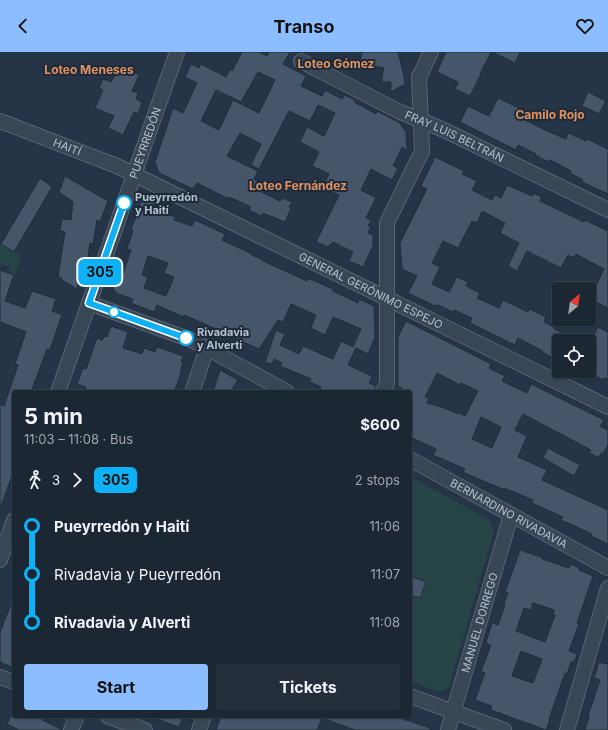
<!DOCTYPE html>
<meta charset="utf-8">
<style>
:root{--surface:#1c2734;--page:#252f3c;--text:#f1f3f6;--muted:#a0a5ac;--line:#3a444f;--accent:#8bbdff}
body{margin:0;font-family:Inter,sans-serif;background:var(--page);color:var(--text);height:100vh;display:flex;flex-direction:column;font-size:15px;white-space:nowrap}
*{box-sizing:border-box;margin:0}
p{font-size:13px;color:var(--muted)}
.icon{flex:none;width:22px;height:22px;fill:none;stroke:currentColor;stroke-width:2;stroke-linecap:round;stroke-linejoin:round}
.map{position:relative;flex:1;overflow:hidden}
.sheet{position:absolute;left:12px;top:338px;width:400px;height:328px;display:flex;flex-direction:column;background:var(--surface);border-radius:4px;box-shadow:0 1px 3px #0004,0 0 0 1px var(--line)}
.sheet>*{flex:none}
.badge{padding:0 8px;border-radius:6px;font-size:14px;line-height:26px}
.needle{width:26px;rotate:29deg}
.fabs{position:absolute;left:552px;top:230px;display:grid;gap:8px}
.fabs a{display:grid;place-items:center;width:44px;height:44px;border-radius:4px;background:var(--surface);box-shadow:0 1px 3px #0004,0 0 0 1px var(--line);font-size:20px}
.map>.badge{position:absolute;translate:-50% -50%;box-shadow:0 0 0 2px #fff}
.legs{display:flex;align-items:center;gap:6px;height:44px;padding:0 12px;font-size:13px}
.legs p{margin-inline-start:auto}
.headline{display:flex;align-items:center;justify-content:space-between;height:68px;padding:0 12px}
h1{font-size:22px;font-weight:700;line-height:30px}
.cta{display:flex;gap:8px;margin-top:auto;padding:8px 12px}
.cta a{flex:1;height:46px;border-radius:4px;background:var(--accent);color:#111;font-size:16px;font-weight:700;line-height:46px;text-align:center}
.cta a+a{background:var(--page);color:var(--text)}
ul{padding:0 12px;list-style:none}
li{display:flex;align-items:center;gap:14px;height:48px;font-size:15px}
li i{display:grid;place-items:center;width:6px;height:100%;margin:0 5px;background:currentColor}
li i::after{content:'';width:10px;height:10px;margin:-5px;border:3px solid;border-radius:50%;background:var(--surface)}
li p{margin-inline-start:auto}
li:first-child i{background:linear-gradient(#0000 50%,currentColor 0)}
li:last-child i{background:linear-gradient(currentColor 50%,#0000 0)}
header{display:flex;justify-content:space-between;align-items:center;height:52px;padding:0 12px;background:var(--accent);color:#111;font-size:18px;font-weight:700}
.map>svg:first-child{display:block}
.green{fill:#274447}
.building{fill:#46566a;stroke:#202d3c;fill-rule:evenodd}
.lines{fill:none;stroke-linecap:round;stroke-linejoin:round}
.minor-casing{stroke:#586472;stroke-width:16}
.minor{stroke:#394655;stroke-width:14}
.line-1-casing{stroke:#fff;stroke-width:9}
.line-1{stroke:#0eb1f5;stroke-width:6}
.stop-1-dot{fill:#fff;stroke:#0eb1f5;stroke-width:2}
.labels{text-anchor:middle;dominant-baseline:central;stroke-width:4;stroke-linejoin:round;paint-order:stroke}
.street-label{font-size:11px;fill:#b7c1ce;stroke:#1e2b3b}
.stop-label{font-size:11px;font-weight:bold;fill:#b7c1ce;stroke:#1e2b3b;text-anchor:start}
.neighbourhood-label{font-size:12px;font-weight:bold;fill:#e19260;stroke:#1e2b3b}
</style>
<header><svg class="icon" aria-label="back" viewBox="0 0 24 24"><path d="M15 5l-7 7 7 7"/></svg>Transo<svg class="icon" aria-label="heart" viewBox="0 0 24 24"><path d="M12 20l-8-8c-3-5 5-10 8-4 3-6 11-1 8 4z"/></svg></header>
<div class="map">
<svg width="608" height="678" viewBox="0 0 608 678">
<rect width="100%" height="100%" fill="#253446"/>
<!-- green -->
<path class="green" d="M0 192 21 204 15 222 8 219 10 215 2 212 0 217Z
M410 424 489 468 494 479 449 635 439 640 410 629Z"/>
<!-- building -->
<path class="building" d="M242 0H259L267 4 269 0H290L283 12 306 24 301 34 322 44 325 38 342 47 344 43 355 48 354 50 376 62 377 59 400 71 406 80 407 98 402 95 393 114 398 116 392 128 371 117 361 138 376 146 366 166 371 168 368 174 371 175 368 181 373 183V194L363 215 349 209 353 200 333 190 332 193 330 192 328 195 316 190 339 143 322 136 329 122 312 114 319 100 300 90 307 75 324 84 335 61 318 53 310 69 289 59 259 117 251 113 261 92 240 81 227 104 258 119 254 127 258 129 254 136 280 149 282 146 292 150 289 155 291 156 285 170 263 161 261 164 249 158 251 155 229 145V147L197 131 193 137 159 121 155 110 173 56 183 61 197 31 185 25 191 12 199 16 201 12 226 25 230 17 232 19ZM258 20 275 28 259 61 233 48 219 78 201 69 216 38 241 50Z
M362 0H398L404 24 405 32 391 40V30H382V24L384 16 360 11Z
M446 0H491L480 22H481L470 44 455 37 458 30 437 20Z
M492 0H520L515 11Z
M120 14 139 23 132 39 138 41 136 47 142 50 138 62 134 60 123 83 108 76 114 64 95 56 103 38 99 36 103 27 111 30Z
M588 40 606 49 599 62 582 54Z
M498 46 521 57 517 64 547 79 566 87 568 81 586 89 587 87 608 97V142L582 130 583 128 570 121 571 119 560 113 550 108 549 110 535 103 536 102 518 93 516 98 460 70 468 54 489 64Z
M435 105 464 119 462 122 477 129 472 138 492 148 495 143 501 146 507 133 532 144 534 141 542 145 540 149 584 170 585 168 608 179V256L590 247 604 217 576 202 574 206 568 203 561 216 527 199 517 219 508 214 519 191 500 181 505 171 482 159 477 171 472 169 458 196 443 189 432 211 440 215 432 232 449 240 457 225 468 230 466 234 480 241 477 246 499 256 503 248 528 260 529 257 546 265 544 269H545L544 270 554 275V277L579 289H559V309L542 300 543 299 518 286 515 293 470 271 472 266 454 258 453 260 438 253 435 254 408 241 417 224 402 217 400 191 427 137 421 134Z
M65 124 108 149 100 170 97 168 93 192 90 191 88 206H85L83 221 80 220 77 237 62 228V227L58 224 65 180 60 179 62 167 71 168 73 150 59 140Z
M40 126 52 135 14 200 1 192Z
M157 145 152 157 175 165 174 168 192 174 195 168 225 182 222 188 252 202V203L263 208V209L307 229 308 226 333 237V239L358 251 359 247 374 254 375 285 368 302 356 296 348 313 372 324 369 331 376 334 375 340H318L321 335 310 330 311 327 280 314 282 311 274 307 272 312 265 310 276 278 285 282 280 293 299 302 303 294 333 307 341 289 353 295 361 277 333 265 325 283 311 276 316 263 291 252 283 270 278 268 259 297 234 286 233 287 222 282 223 280 184 263 183 265 157 253 154 260 131 251 133 247 116 241 112 233 114 225 117 226 119 220 123 222 131 198 127 197 133 179 131 178 141 150ZM148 204 168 211 164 221 174 225 166 244 144 236 148 225 142 223Z
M0 218 14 223 5 249 25 256 32 239 56 247 52 259 62 263 50 298 47 297 31 340H14V418L1 454H0V352L4 354 18 313 15 312 26 280 0 270Z
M406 269 491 312 489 316 505 324 502 329 527 341 531 332 604 368 600 374 608 378V393L603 402 601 401 599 406 589 401 591 398 523 362 515 378 527 384 518 405 547 418 542 428 608 458V492L591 484 592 482 588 480 561 468 563 465 532 451 533 448 504 436 503 437 469 423 463 420 465 417 433 403 436 397 410 385V340H401L402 336 398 335V285ZM437 321 460 333 461 331 478 339 465 364 459 361 458 362 444 356 427 351 429 346 425 345ZM481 365 501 375 492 396 472 387Z
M111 274 128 280 123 296 142 302 144 296 155 300 157 295 183 304 181 310 183 311 180 321H181L174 340H84L86 335 77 332 83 316 86 317 97 286 102 288 104 284 107 285Z
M598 275 608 280V327L604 326 603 328 589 321V292Z
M220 318 238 328 230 340H213Z
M548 396 580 413 574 424 543 406Z
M520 498 543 506 542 507 569 516 571 512 579 516V518L593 524 577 571 579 572 569 599 577 602 575 609 571 610 567 622 565 621 549 667H550L546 678 491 658 492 654 475 648 485 621 481 619 491 593 486 591 487 587 492 571 498 573 505 553 504 552 508 541 505 540ZM533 551 554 558 553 562 555 563 545 590 516 579 524 556 531 558ZM521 599 542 607 533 631 512 624Z
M410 524 426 530 420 546 410 543Z
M13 546H14V609L12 615 0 610V581Z
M599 610 606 612 607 611H608V678H585L589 665 588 664 600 628 594 626Z
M13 659 14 660V664H44L42 668 63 678H19L7 672Z
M151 664H183L179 675 151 665Z
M221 664H394L430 676V678H355L322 666 317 678H216Z"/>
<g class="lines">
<!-- minor casing -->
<g class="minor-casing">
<g id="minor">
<path id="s1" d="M301 9 398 59 444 78 608 158"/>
<path id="s2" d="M0 69 117 114 608 355"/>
<path d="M89 251 194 289 287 340"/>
<path id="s3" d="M58 340 177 0"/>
<path d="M192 340 207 296"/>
<path d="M383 340 387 331V171L422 99 419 25 431 0"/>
<path id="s4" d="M410 407 608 516"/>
<path d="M0 508 14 468"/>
<path d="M0 625 14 630"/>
<path d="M410 644 504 678"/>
<path d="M107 664 145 678"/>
<path d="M71 678 77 664"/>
<path d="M199 678 204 664"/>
<path id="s5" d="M448 678 511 463"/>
<path d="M567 678 608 536"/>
</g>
</g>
<!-- minor -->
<use href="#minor" class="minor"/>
</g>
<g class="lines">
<!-- line-1 casing -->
<g class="line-1-casing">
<path id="line-1" d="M124 151 89 251 186 286"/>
</g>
<!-- line-1 -->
<use href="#line-1" class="line-1"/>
</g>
<!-- markers -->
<g class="stop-1-dot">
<circle cx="124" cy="151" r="7"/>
<circle cx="114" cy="260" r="5"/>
<circle cx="186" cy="286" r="7"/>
</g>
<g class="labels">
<!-- street labels -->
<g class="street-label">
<text stroke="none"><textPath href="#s1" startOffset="171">FRAY LUIS BELTRÁN</textPath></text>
<text stroke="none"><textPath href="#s3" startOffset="264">PUEYRREDÓN</textPath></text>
<text stroke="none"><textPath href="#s2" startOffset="72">HAITÍ</textPath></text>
<text stroke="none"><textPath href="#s2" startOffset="408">GENERAL GERÓNIMO ESPEJO</textPath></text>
<text stroke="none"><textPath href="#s4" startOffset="113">BERNARDINO RIVADAVIA</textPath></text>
<text stroke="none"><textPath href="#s5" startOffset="112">MANUEL DORREGO</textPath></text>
</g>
<!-- stop labels -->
<g class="stop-label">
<text x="135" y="145">Pueyrredón<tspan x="135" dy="13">y Haití</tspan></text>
<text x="197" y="280">Rivadavia<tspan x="197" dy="13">y Alverti</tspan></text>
</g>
<!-- neighbourhood labels -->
<g class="neighbourhood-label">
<text x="336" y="11">Loteo Gómez</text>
<text x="89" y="17">Loteo Meneses</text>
<text x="550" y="62">Camilo Rojo</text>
<text x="298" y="133">Loteo Fernández</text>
</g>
</g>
</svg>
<div class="fabs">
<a><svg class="needle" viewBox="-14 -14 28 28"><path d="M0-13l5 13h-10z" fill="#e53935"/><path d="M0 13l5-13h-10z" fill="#a0a5ac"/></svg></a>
<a><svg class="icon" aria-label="locate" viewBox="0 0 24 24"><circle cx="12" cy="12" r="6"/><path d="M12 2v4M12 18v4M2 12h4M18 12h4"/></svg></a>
</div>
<b class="badge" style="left:100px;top:220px;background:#0eb1f5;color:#111">305</b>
<section class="sheet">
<div class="headline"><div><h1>5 min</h1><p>11:03 – 11:08 · Bus</p></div><b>$600</b></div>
<div class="legs"><svg class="icon" aria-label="walk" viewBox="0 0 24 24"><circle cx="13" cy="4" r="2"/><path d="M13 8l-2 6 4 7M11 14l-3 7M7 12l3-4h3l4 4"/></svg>3<svg class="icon" aria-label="forward" viewBox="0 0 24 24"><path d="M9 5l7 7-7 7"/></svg><b class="badge" style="background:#0eb1f5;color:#111">305</b><p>2 stops</p></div>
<ul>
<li><i style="color:#0eb1f5"></i><b>Pueyrredón y Haití</b><p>11:06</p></li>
<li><i style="color:#0eb1f5"></i><span>Rivadavia y Pueyrredón</span><p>11:07</p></li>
<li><i style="color:#0eb1f5"></i><b>Rivadavia y Alverti</b><p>11:08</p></li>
</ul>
<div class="cta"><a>Start</a><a>Tickets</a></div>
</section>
</div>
